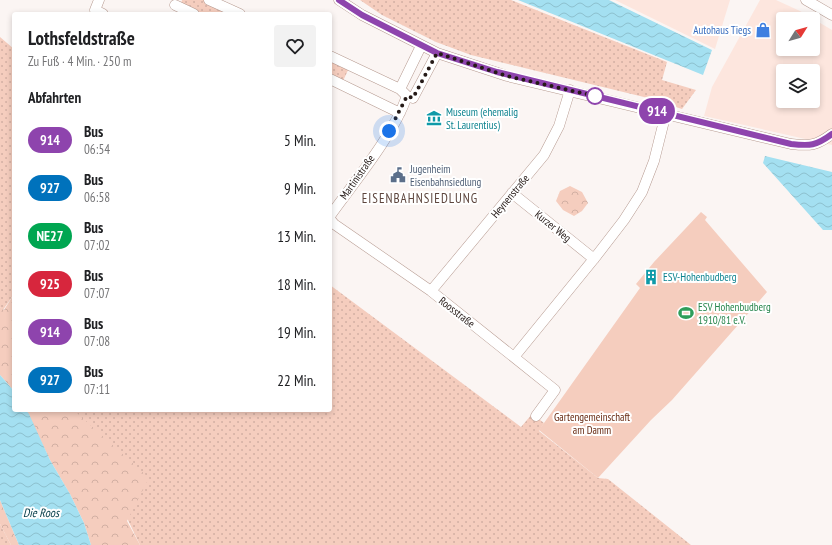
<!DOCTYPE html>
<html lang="de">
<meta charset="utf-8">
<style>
:root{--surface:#fff;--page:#f2f2f2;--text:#202124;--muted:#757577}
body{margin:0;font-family:"PT Sans Narrow",sans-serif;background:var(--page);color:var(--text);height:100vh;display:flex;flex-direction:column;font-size:15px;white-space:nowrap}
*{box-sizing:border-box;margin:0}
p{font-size:13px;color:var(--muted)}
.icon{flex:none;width:22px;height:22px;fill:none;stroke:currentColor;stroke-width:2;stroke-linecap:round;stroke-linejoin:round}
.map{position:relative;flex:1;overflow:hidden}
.side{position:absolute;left:12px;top:12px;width:320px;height:400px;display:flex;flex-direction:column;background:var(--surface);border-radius:4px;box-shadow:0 2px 6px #0003}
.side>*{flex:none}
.badge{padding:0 8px;border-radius:13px;font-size:14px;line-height:26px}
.needle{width:26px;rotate:53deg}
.controls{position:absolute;left:776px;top:12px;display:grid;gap:8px}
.controls a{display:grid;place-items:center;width:44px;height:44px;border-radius:4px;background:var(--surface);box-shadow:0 2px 6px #0003;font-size:20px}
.you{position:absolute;width:20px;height:20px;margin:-10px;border:3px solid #fff;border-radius:50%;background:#1a73e8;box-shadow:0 0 0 6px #1a73e833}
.map>.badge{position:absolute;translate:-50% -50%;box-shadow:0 0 0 2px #fff}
h2{padding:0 16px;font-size:15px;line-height:36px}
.round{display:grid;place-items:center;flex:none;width:42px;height:42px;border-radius:4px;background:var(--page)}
.overview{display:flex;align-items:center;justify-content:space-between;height:68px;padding:0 16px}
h1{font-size:19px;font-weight:600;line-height:30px}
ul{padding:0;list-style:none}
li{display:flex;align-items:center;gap:12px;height:48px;padding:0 16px}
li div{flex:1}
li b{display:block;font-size:15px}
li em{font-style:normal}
li .badge{min-width:44px;font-weight:700;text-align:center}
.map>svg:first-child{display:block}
.built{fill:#fde6de;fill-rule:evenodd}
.grass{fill:url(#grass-dots)}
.forest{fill:url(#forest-crowns)}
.garden{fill:#f5cdbe}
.water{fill:url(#water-waves)}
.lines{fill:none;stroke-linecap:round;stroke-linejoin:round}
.minor-casing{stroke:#b69a90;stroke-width:11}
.minor{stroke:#fff;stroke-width:10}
.line-casing{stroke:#fff;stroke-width:9}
.line{stroke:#8e44ad;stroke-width:6}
.walk{stroke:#251a17;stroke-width:4;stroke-dasharray:0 7.2}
.stop-dot{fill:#fff;stroke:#8e44ad;stroke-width:2}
.labels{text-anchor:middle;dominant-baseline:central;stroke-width:4;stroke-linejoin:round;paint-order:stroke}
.shop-label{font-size:11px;fill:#366cbe;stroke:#fff;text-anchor:end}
.culture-label{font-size:11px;fill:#0d838f;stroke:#fff;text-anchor:start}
.service-label{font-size:11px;fill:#4e5e75;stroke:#fff;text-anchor:start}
.street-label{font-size:11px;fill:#251a17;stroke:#fff}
.leisure-label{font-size:11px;fill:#27864d;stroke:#fff;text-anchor:start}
.park-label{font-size:11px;fill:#672a12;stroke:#fff}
.water-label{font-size:12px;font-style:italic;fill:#0b414d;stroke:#fff}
.quarter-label{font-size:13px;letter-spacing:1px;fill:#5d453d;stroke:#fff}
</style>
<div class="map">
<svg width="832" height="545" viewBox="0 0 832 545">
<defs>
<pattern id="grass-dots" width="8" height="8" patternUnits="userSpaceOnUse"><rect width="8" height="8" fill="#f5cdbe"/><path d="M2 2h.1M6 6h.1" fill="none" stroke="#d2afa3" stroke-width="1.8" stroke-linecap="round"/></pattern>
<pattern id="forest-crowns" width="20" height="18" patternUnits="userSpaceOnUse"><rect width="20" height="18" fill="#f5cdbe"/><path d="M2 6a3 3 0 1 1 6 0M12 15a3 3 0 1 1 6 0" fill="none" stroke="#d2afa3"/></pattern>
<pattern id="water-waves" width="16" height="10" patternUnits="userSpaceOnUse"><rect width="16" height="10" fill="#a4e0f1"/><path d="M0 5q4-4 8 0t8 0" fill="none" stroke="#8dc0ce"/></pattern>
</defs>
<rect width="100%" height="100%" fill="#fbf5f3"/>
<!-- built -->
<path class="built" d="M615 0H730L715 49Z
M760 0H776L800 11 832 30V145L704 116 712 87ZM783 19H813V49H783ZM783 71H813V101H783Z"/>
<!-- grass -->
<path class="grass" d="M182 0H205L235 14H202L181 3Z
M360 0H511L667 62 662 80 696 90 682 109 648 98 471 55 436 42 382 15Z
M0 37 14 49V294L3 310 0 307Z
M330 59 349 68 343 81 330 75Z
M330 285 521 427 532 414 544 423 539 431 598 478 608 479 691 545H140L75 410H330Z
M0 524 11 545H0Z"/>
<!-- forest -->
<path class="forest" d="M570 186 582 192 588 203 582 211 574 216 563 210 556 201 560 191Z
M14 294V391L0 375V307L4 310Z
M26 410H75L78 414 149 478 127 521 140 545H91L84 523 70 494 50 460Z
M0 500 19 545H11L0 524Z"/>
<!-- garden -->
<path class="garden" d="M701 212 707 217 705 220 767 292 672 400 651 420 598 478 539 430 640 288 636 284 654 262Z"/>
<!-- water -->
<path class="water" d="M518 0H609L712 50 703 75Z
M765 156 832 172V230H823L763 163Z
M0 375 14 391V410H26L29 414 50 460 70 494 84 523 91 545H19L0 500Z"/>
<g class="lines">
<!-- minor casing -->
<g class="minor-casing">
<path id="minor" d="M99 0 95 10 103 14
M209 0 240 14
M339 0 362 15 437 53 507 76 791 144C810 146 816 146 832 134
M806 0 832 15
M175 5 194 14
M330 56 400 89 407 96 413 98 437 53
M330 79 400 113
M400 89 421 46
M512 193 594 259
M330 216C355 181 393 136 407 96
M330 219 334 224 431 291 555 390 536 416
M431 291 544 155 559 126 570 90
M514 357 597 255 624 220 642 192 654 161 666 113"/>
</g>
<!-- minor -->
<use href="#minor" class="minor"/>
</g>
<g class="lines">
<!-- line casing -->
<g class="line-casing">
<path id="line" d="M339 0 362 15 437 53 497 72 791 144C810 146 816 146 832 134"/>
</g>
<!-- line -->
<use href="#line" class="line"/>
<!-- walk -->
<path class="walk" d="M389 131 407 96 413 98 437 53 507 76 595 96"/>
</g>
<!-- icons -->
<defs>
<g id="shop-bare" transform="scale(1.2)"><path d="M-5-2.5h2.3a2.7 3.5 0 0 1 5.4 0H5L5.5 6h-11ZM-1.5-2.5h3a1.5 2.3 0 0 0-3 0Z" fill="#3f7fe0" stroke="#fff" stroke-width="2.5" paint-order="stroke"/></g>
<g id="museum-bare" transform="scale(1.2)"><path d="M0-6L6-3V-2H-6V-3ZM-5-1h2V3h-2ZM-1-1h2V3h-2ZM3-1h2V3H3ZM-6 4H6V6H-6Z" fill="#0f9aa8" stroke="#fff" stroke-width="2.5" paint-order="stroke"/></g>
<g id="civic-bare" transform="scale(1.2)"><path d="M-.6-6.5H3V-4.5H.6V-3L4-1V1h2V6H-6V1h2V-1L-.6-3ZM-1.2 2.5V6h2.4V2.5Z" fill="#5c6f8a" stroke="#fff" stroke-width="2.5" paint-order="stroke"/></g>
<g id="building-bare" transform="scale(1.2)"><path d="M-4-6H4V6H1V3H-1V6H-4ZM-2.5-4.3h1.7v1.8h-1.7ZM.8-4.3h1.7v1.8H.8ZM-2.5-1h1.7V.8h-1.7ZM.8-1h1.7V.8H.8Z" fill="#0f9aa8" stroke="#fff" stroke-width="2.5" paint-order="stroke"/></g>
<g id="stadium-bare" transform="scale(1.2)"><path d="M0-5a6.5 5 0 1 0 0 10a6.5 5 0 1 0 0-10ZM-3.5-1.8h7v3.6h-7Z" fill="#2e9e5b" stroke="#fff" stroke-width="2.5" paint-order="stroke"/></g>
</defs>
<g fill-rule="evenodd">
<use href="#shop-bare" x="763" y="30"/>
<use href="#museum-bare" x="434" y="118"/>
<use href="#civic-bare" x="398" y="175"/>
<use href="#building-bare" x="651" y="277"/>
<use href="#stadium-bare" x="686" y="313"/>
</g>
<!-- markers -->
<circle class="stop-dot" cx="595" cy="96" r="8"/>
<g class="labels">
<!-- shop labels -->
<g class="shop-label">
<text x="751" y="30">Autohaus Tiegs</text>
</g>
<!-- culture labels -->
<g class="culture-label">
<text x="446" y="112">Museum (ehemalig<tspan x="446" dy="13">St. Laurentius)</tspan></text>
<text x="663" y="277">ESV-Hohenbudberg</text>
</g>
<!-- service labels -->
<g class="service-label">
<text x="410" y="169">Jugenheim<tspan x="410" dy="13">Eisenbahnsiedlung</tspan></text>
</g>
<!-- street labels -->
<g class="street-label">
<text transform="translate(357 177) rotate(-55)">Martinistraße</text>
<text transform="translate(510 196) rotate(-50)">Heynenstraße</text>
<text transform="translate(553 226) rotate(39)">Kurzer Weg</text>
<text transform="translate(457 312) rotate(38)">Roosstraße</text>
</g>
<!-- leisure labels -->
<g class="leisure-label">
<text x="698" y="307">ESV Hohenbudberg<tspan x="698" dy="13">1910/81 e.V.</tspan></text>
</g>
<!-- park labels -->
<g class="park-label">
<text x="592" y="417">Gartengemeinschaft<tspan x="592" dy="13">am Damm</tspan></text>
</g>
<!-- water labels -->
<g class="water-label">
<text x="41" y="512">Die Roos</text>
</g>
<!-- quarter labels -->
<g class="quarter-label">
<text x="420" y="198">EISENBAHNSIEDLUNG</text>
</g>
</g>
</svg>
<div class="controls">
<a><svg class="needle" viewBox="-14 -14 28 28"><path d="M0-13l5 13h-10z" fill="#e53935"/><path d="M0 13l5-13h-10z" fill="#757577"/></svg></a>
<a><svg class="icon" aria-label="layers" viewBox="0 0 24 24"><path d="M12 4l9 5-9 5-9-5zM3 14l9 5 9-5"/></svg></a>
</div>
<div class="you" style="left:389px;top:131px"></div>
<b class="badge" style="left:657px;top:111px;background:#8e44ad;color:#fff">914</b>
<section class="side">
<div class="overview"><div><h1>Lothsfeldstraße</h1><p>Zu Fuß · 4 Min. · 250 m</p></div><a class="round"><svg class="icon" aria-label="heart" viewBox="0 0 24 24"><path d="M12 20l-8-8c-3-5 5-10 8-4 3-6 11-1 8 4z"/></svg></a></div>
<h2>Abfahrten</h2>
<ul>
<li><span class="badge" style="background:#8e44ad;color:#fff">914</span><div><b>Bus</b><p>06:54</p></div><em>5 Min.</em></li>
<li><span class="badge" style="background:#0072bc;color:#fff">927</span><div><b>Bus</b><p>06:58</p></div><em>9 Min.</em></li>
<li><span class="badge" style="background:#00a651;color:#fff">NE27</span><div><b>Bus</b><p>07:02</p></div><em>13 Min.</em></li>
<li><span class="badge" style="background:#d7263d;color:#fff">925</span><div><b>Bus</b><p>07:07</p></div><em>18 Min.</em></li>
<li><span class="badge" style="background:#8e44ad;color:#fff">914</span><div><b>Bus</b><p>07:08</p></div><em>19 Min.</em></li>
<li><span class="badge" style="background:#0072bc;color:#fff">927</span><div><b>Bus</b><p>07:11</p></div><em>22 Min.</em></li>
</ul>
</section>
</div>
